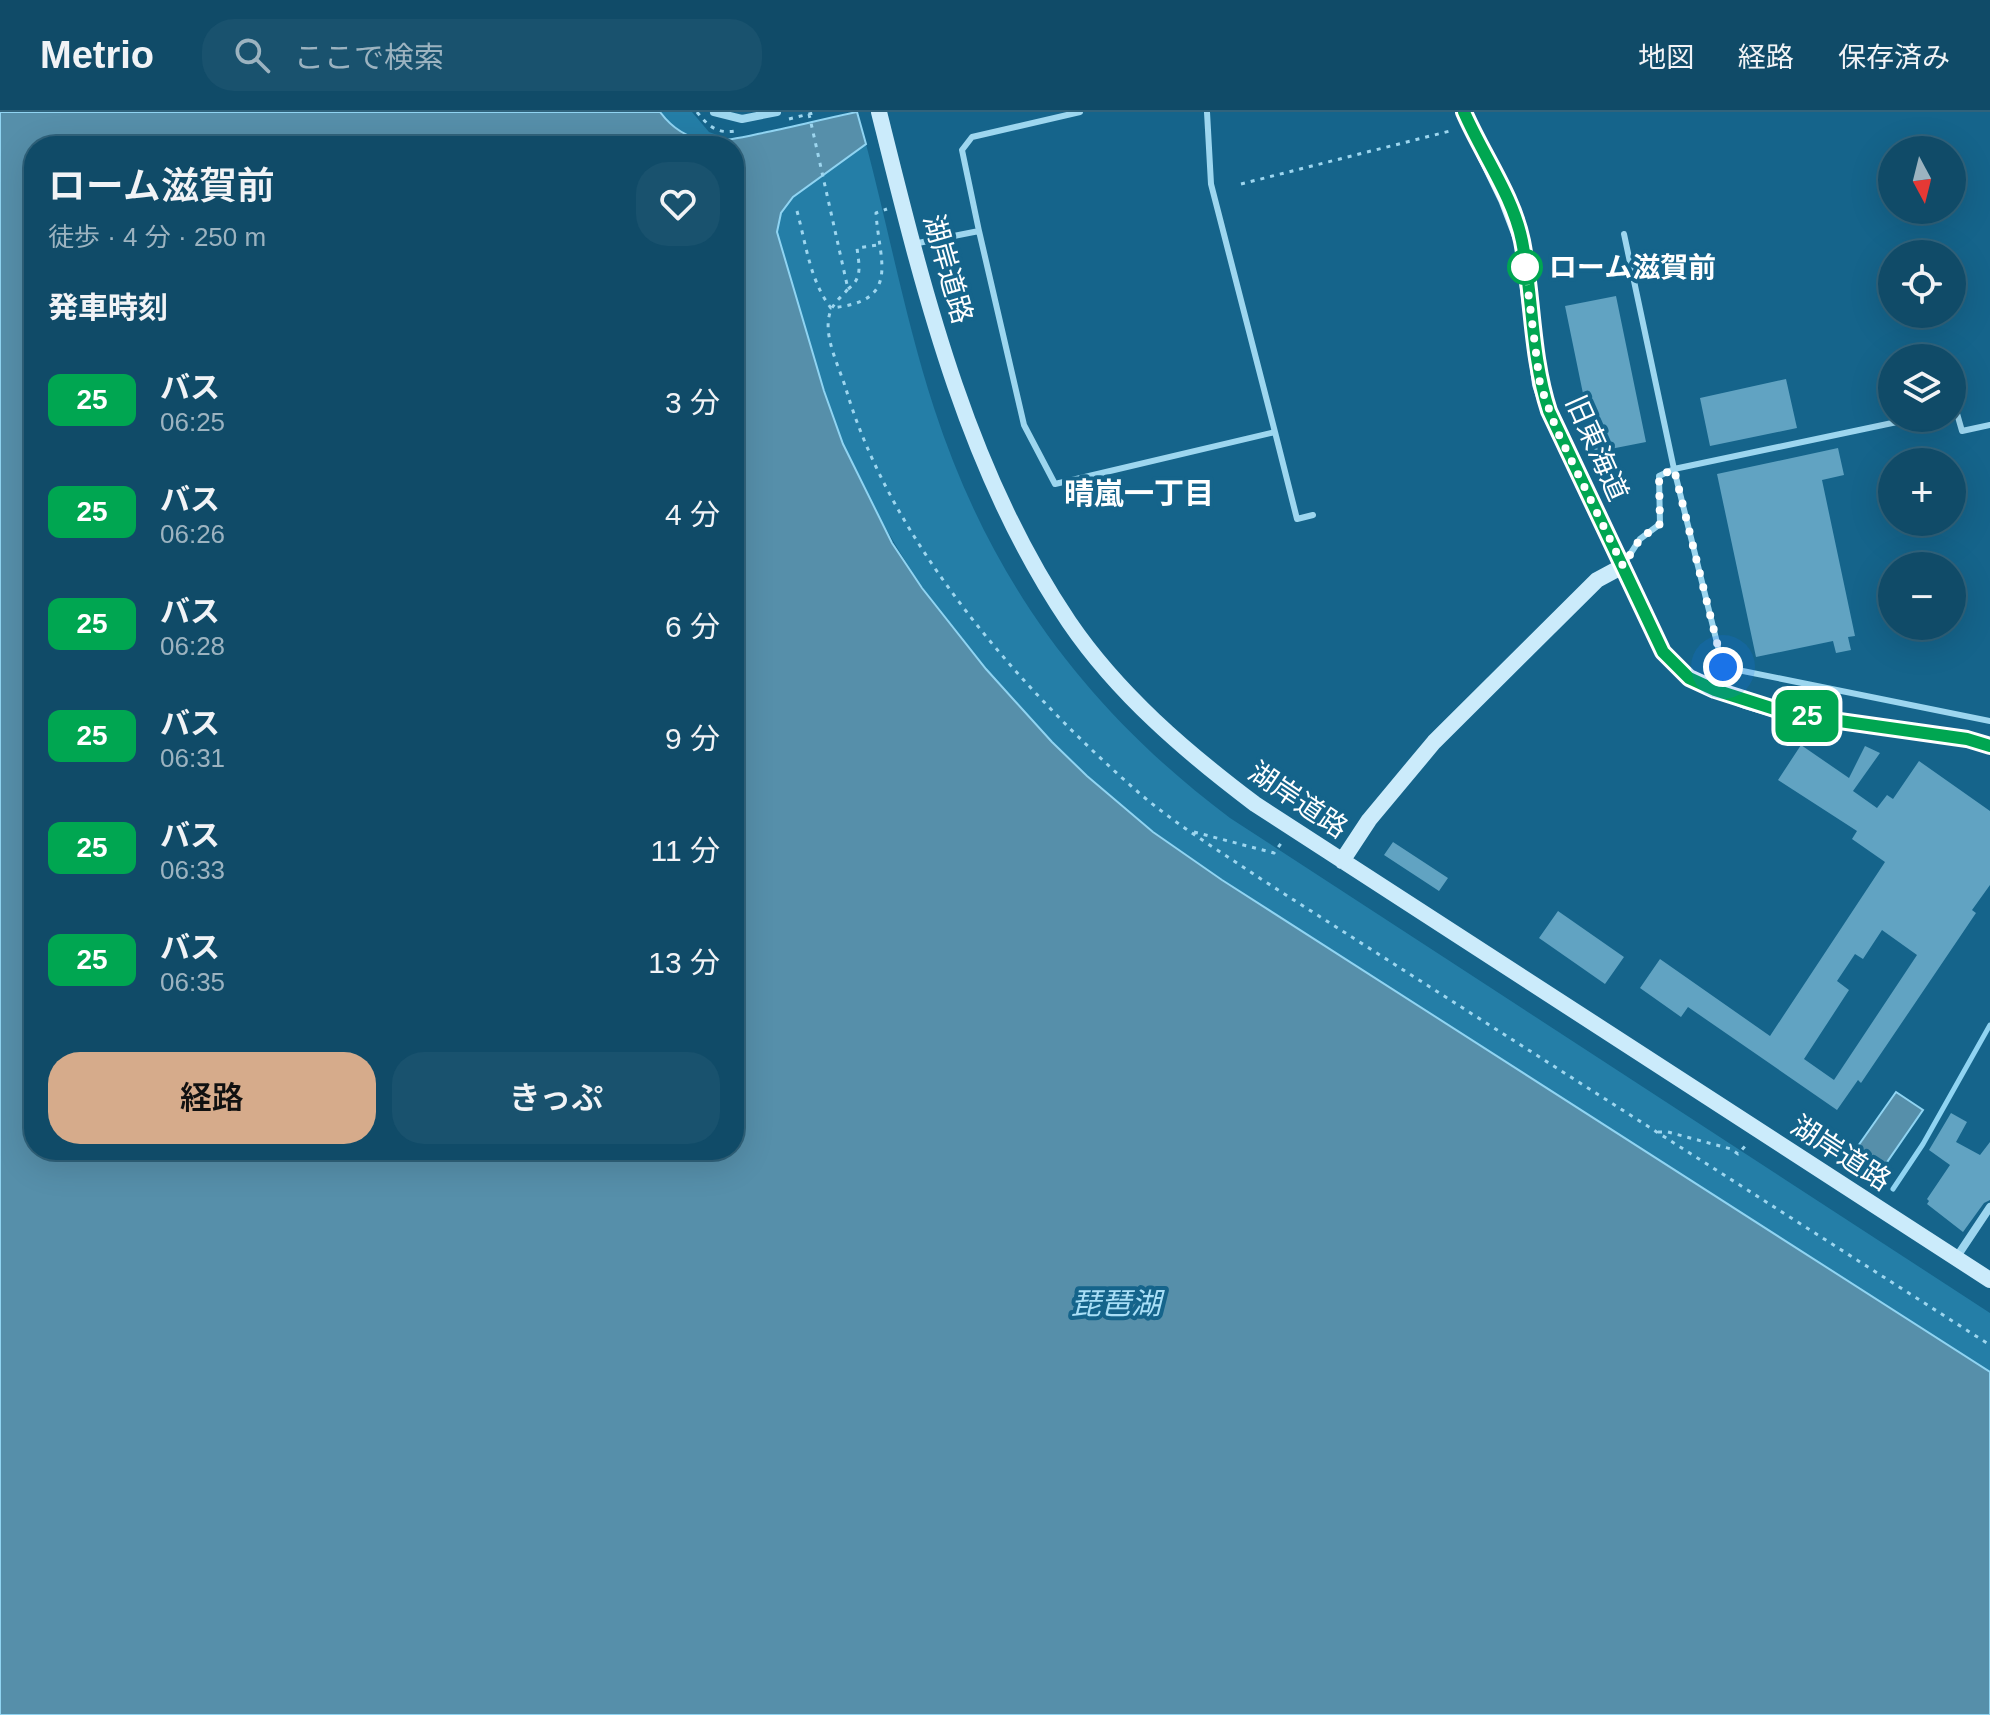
<!DOCTYPE html>
<html lang="ja">
<meta charset="utf-8">
<style>
:root{--surface:#104b68;--page:#19526e;--text:#f1f3f6;--muted:#9cb3c0;--line:#30637c;--accent:#d6ab8b}
body{margin:0;font-family:Arial,"Noto Sans JP",sans-serif;background:var(--page);color:var(--text);height:100vh;display:flex;flex-direction:column;font-size:30px;white-space:nowrap}
*{box-sizing:border-box;margin:0}
p{font-size:26px;color:var(--muted)}
.icon{flex:none;width:44px;height:44px;fill:none;stroke:currentColor;stroke-width:2;stroke-linecap:round;stroke-linejoin:round}
.map{position:relative;flex:1;overflow:hidden}
.sheet{position:absolute;left:24px;top:24px;width:720px;height:1024px;display:flex;flex-direction:column;background:var(--surface);border-radius:32px;box-shadow:0 8px 32px #0002,0 0 0 2px var(--line)}
.sheet>*{flex:none}
.badge{padding:0 16px;border-radius:12px;font-size:28px;line-height:52px}
.needle{width:52px;rotate:173deg}
.tools{position:absolute;left:1878px;top:24px;display:grid;gap:16px}
.tools a{display:grid;place-items:center;width:88px;height:88px;border-radius:50%;background:var(--surface);box-shadow:0 8px 32px #0002,0 0 0 2px var(--line);font-size:40px}
.you{position:absolute;width:40px;height:40px;margin:-20px;border:6px solid #fff;border-radius:50%;background:#1a73e8;box-shadow:0 0 0 12px #1a73e833}
.map>.badge{position:absolute;translate:-50% -50%;box-shadow:0 0 0 4px #fff}
h2{padding:0 24px;font-size:30px;line-height:72px}
.round{display:grid;place-items:center;flex:none;width:84px;height:84px;border-radius:32px;background:var(--page)}
.overview{display:flex;align-items:center;justify-content:space-between;height:136px;padding:0 24px}
h1{font-size:38px;font-weight:600;line-height:60px}
.action{display:flex;gap:16px;margin-top:auto;padding:16px 24px}
.action a{flex:1;height:92px;border-radius:32px;background:var(--accent);color:#111;font-size:32px;font-weight:600;line-height:92px;text-align:center}
.action a+a{background:var(--page);color:var(--text)}
ul{padding:0;list-style:none}
li{display:flex;align-items:center;gap:24px;height:112px;padding:0 24px}
li div{flex:1}
li b{display:block;font-size:30px}
li em{font-style:normal}
li .badge{min-width:88px;font-weight:700;text-align:center}
header{display:flex;align-items:center;gap:48px;box-sizing:border-box;height:112px;padding:0 40px;background:var(--surface);border-bottom:2px solid var(--line)}
header strong{font-size:38px}
nav{display:flex;gap:44px;margin-inline-start:auto;font-size:28px}
.search{width:560px;height:72px;background:var(--page);display:flex;align-items:center;gap:20px;box-sizing:border-box;padding:0 28px;border-radius:32px;color:var(--muted);font-size:30px}
.map>svg:first-child{display:block}
.green{fill:#247ea7}
.water{fill:#568faa;stroke:#90d4f2;stroke-width:2;fill-rule:evenodd}
.lines{fill:none;stroke-linecap:round;stroke-linejoin:round}
.stream{stroke:#90d4f2;stroke-width:5}
.building{fill:#61a3c2;fill-rule:evenodd}
.path{stroke:#9dd6ef;stroke-width:3;stroke-dasharray:4 6;stroke-linecap:butt}
.lane{stroke:#9dd6ef;stroke-width:6}
.street{stroke:#9dd6ef;stroke-width:8}
.secondary{stroke:#cbebfb;stroke-width:16}
.line-casing{stroke:#fff;stroke-width:18}
.line{stroke:#00a651;stroke-width:12}
.walk{stroke:#fff;stroke-width:8;stroke-dasharray:0 14.4}
.stop-dot{fill:#fff;stroke:#00a651;stroke-width:4}
.labels{text-anchor:middle;dominant-baseline:central;stroke-width:8;stroke-linejoin:round;paint-order:stroke}
.stop-label{font-size:28px;font-weight:bold;fill:#fff;stroke:#15648b;text-anchor:start}
.street-label{font-size:28px;fill:#fff;stroke:#15648b}
.neighbourhood-label{font-size:30px;font-weight:bold;fill:#fff;stroke:#15648b}
.water-label{font-size:30px;font-style:italic;fill:#a9dff7;stroke:#15648b}
</style>
<header>
<strong>Metrio</strong>
<div class="search"><svg class="icon" aria-label="search" viewBox="0 0 24 24"><circle cx="10" cy="10" r="6"/><path d="M15 15l6 6"/></svg>ここで検索</div>
<nav><a>地図</a><a>経路</a><a>保存済み</a></nav>
</header>
<div class="map">
<svg width="1990" height="1603" viewBox="0 0 1990 1603">
<rect width="100%" height="100%" fill="#15648b"/>
<!-- green -->
<path class="green" d="M660 0H692L709 20 728 27V29C701 31 677 23 660 0Z
M866 32C889 119 906 210 934 296 990 468 1086 598 1230 706L1990 1201V1260L1222 768C1187 743 1152 720 1119 692 1005 595 906 474 845 336 816 272 800 201 779 134 778 123 776 112 780 102 791 80 845 48 866 32Z"/>
<!-- water -->
<path class="water" d="M0 0H660C690 40 725 29 767 20 797 14 827 6 857 0L866 32 793 85 781 101 777 120 824 279 843 332 892 431 922 476 986 557 1052 630 1087 664 1153 720 1222 768 1990 1260V1603H0ZM34 34H734V1038H34Z
M1896 980 1923 998 1885 1053 1858 1034Z"/>
<g class="lines">
<!-- stream -->
<path class="stream" d="M1893 1077 1923 1032 1990 913"/>
</g>
<!-- building -->
<path class="building" d="M1616 184 1646 330 1595 340 1565 194Z
M1786 267 1797 316 1710 334 1700 286Z
M1838 336 1844 363 1822 368 1855 524 1848 525 1851 538 1836 541 1833 529 1756 545 1717 362Z
M1801 633 1849 666 1865 634 1880 641 1853 679 1877 696 1887 683 1893 687 1919 649 1990 699V773L1972 798 1976 801 1861 971 1858 968 1837 998 1688 895 1681 905 1640 876 1660 847 1770 924 1885 750 1852 727 1857 719 1778 668ZM1882 818 1917 843 1834 968 1804 947 1849 878 1837 869 1855 842 1863 847Z
M1393 730 1448 766 1439 779 1384 743Z
M1558 799 1624 845 1605 872 1539 826Z
M1951 1001 1967 1010 1956 1030 1980 1043 1990 1030V1088L1984 1091 1963 1120 1927 1092 1929 1089 1927 1087 1950 1053 1929 1038Z"/>
<g class="lines">
<!-- path -->
<path class="path" d="M697 0C708 14 717 22 735 19
M809 2 848 177C843 183 836 189 832 196 820 219 839 254 846 277 891 430 1020 577 1138 680 1176 713 1220 739 1261 767L1990 1233
M789 7 817 0
M1241 72 1454 18
M797 99C806 132 810 169 831 196 902 189 879 150 876 101L887 97
M848 177C863 166 859 153 857 136L878 133
M1194 720 1274 741 1282 730
M1658 1020H1668L1731 1037 1738 1042 1747 1032"/>
<!-- lane -->
<path class="lane" d="M979 119 962 38 972 25 1080 0
M1624 122 1674 357 1723 555 1990 609
M913 132 979 119 1024 313 1055 372 1275 320 1211 72 1207 0
M1952 298H1956L1962 319 1990 313
M1275 320 1297 407 1313 403
M1625 450 1640 427 1660 412 1659 364 1674 357 1916 306"/>
<!-- street -->
<path class="street" d="M714 0 742 7 777 0
M1956 1146 1990 1095"/>
<!-- secondary -->
<path class="secondary" d="M879 0C923 176 966 358 1069 510 1118 582 1186 640 1255 692L1990 1168
M1464 0 1506 87 1522 129 1540 272 1549 299 1663 540 1689 566 1746 589 1790 602 1967 627 1990 634
M1342 749 1369 708 1434 630 1597 468 1623 454"/>
</g>
<g class="lines">
<!-- line casing -->
<g class="line-casing">
<path id="line" d="M1464 0C1482 42 1513 84 1522 129 1533 185 1531 244 1549 299L1663 540 1689 566 1715 578 1790 602 1967 627 1990 634"/>
</g>
<!-- line -->
<use href="#line" class="line"/>
<!-- walk -->
<path class="walk" d="M1525 155 1540 272 1557 319 1623 454 1640 427 1660 412 1659 364 1674 357 1723 555"/>
</g>
<!-- markers -->
<circle class="stop-dot" cx="1525" cy="155" r="16"/>
<g class="labels">
<!-- stop labels -->
<g class="stop-label">
<text x="1549" y="155">ローム滋賀前</text>
</g>
<!-- street labels -->
<g class="street-label">
<text transform="translate(948 157) rotate(74)">湖岸道路</text>
<text transform="translate(1597 336) rotate(66)">旧東海道</text>
<text transform="translate(1298 688) rotate(34)">湖岸道路</text>
<text transform="translate(1841 1041) rotate(33)">湖岸道路</text>
</g>
<!-- neighbourhood labels -->
<g class="neighbourhood-label">
<text x="1139" y="381">晴嵐一丁目</text>
</g>
<!-- water labels -->
<g class="water-label">
<text x="1116" y="1191">琵琶湖</text>
</g>
</g>
</svg>
<div class="tools">
<a><svg class="needle" viewBox="-14 -14 28 28"><path d="M0-13l5 13h-10z" fill="#e53935"/><path d="M0 13l5-13h-10z" fill="#9cb3c0"/></svg></a>
<a><svg class="icon" aria-label="locate" viewBox="0 0 24 24"><circle cx="12" cy="12" r="6"/><path d="M12 2v4M12 18v4M2 12h4M18 12h4"/></svg></a>
<a><svg class="icon" aria-label="layers" viewBox="0 0 24 24"><path d="M12 4l9 5-9 5-9-5zM3 14l9 5 9-5"/></svg></a>
<a>+</a>
<a>−</a>
</div>
<div class="you" style="left:1723px;top:555px"></div>
<b class="badge" style="left:1807px;top:604px;background:#00a651;color:#fff">25</b>
<section class="sheet">
<div class="overview"><div><h1>ローム滋賀前</h1><p>徒歩 · 4 分 · 250 m</p></div><a class="round"><svg class="icon" aria-label="heart" viewBox="0 0 24 24"><path d="M12 20l-8-8c-3-5 5-10 8-4 3-6 11-1 8 4z"/></svg></a></div>
<h2>発車時刻</h2>
<ul>
<li><span class="badge" style="background:#00a651;color:#fff">25</span><div><b>バス</b><p>06:25</p></div><em>3 分</em></li>
<li><span class="badge" style="background:#00a651;color:#fff">25</span><div><b>バス</b><p>06:26</p></div><em>4 分</em></li>
<li><span class="badge" style="background:#00a651;color:#fff">25</span><div><b>バス</b><p>06:28</p></div><em>6 分</em></li>
<li><span class="badge" style="background:#00a651;color:#fff">25</span><div><b>バス</b><p>06:31</p></div><em>9 分</em></li>
<li><span class="badge" style="background:#00a651;color:#fff">25</span><div><b>バス</b><p>06:33</p></div><em>11 分</em></li>
<li><span class="badge" style="background:#00a651;color:#fff">25</span><div><b>バス</b><p>06:35</p></div><em>13 分</em></li>
</ul>
<div class="action"><a>経路</a><a>きっぷ</a></div>
</section>
</div>
